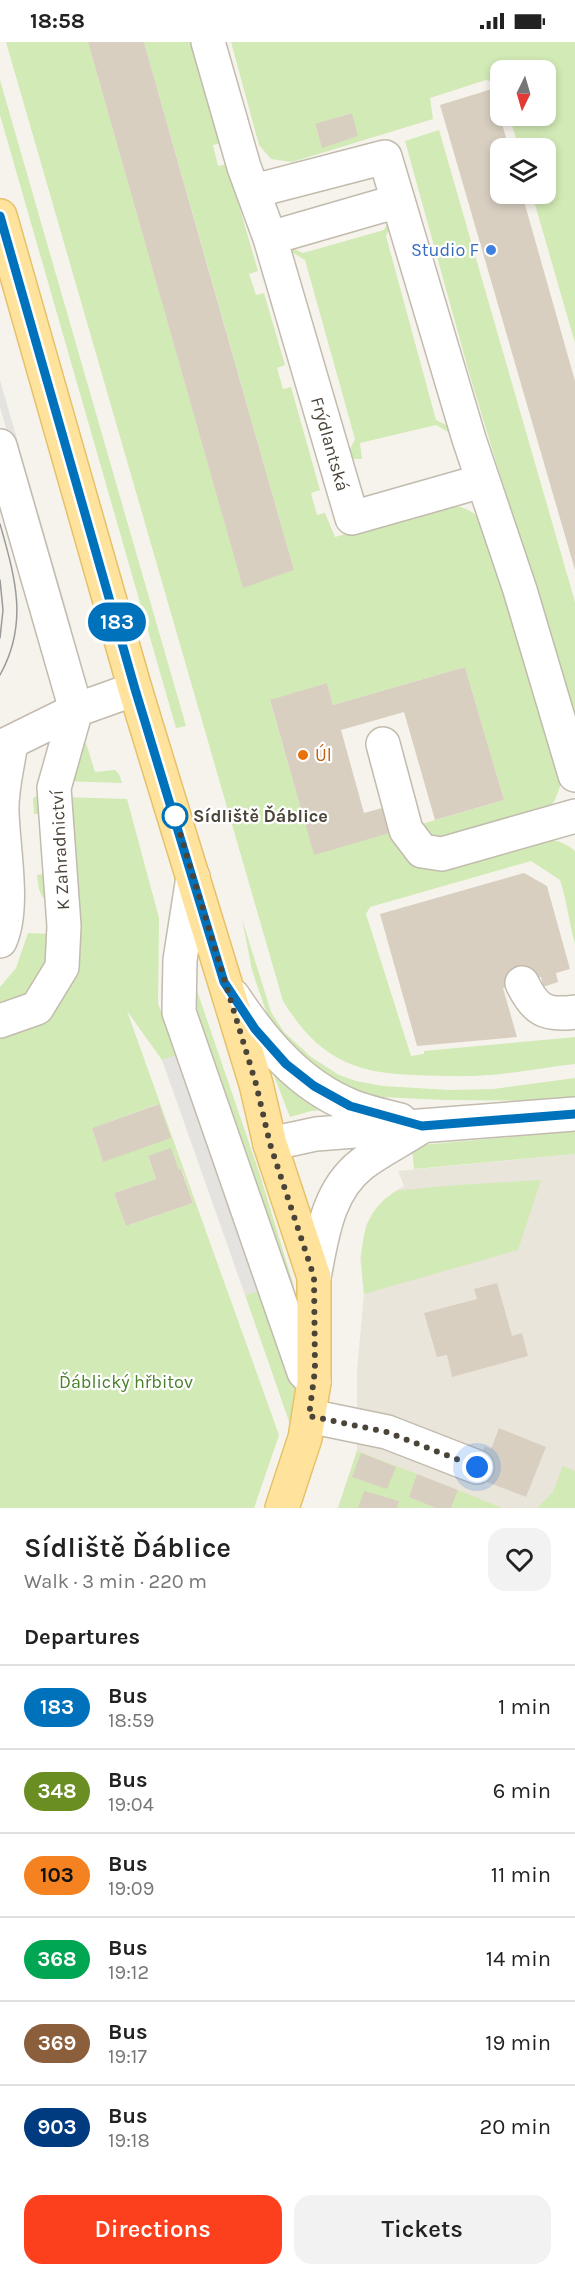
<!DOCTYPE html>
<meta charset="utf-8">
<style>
:root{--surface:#fff;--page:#f2f2f2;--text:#222;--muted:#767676;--line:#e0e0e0;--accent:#fc3f1d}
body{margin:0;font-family:Karla,sans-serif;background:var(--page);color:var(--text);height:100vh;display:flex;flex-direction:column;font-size:22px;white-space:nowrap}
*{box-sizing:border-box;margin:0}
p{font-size:20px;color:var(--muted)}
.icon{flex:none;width:33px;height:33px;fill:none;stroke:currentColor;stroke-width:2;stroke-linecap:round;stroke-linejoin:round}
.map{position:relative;height:1466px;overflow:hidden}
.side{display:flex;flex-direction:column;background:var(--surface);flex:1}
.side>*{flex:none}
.badge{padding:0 12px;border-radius:20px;font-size:21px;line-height:39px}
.needle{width:39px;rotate:185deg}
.buttons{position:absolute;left:490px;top:18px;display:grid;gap:12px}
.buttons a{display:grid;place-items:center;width:66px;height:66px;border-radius:12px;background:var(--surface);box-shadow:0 3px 9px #0003;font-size:30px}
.you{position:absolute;width:30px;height:30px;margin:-15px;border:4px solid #fff;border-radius:50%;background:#1a73e8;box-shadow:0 0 0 9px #1a73e833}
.map>.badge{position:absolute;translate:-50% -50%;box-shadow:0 0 0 3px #fff}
h2{padding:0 24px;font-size:22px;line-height:54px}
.round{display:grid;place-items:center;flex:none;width:63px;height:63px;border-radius:18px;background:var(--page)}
.overview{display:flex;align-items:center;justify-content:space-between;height:102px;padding:0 24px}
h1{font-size:28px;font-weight:600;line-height:45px}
.button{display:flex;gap:12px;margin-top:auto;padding:12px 24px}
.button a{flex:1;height:69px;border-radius:18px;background:var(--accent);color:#fff;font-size:24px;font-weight:600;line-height:69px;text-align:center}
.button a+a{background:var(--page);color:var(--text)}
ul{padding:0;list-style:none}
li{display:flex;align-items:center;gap:18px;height:84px;padding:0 24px;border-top:2px solid var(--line)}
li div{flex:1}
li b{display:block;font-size:22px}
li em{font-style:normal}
li .badge{min-width:66px;font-weight:700;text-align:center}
.status{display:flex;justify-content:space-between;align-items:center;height:42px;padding:0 30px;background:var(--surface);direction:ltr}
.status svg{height:16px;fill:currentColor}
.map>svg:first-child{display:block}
.residential{fill:#eae5da}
.green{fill:#d2eab5;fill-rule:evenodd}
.parking{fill:#e5e3e0}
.building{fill:#d8cfc1}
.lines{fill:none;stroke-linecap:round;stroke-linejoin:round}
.minor-casing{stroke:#c2bbae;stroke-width:36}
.major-casing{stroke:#e6c16a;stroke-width:36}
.minor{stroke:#fff;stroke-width:33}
.major{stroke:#ffe39c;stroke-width:33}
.tram{stroke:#9a9a9a;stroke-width:1.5}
.line-casing{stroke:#fff;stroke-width:14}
.line{stroke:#0072bc;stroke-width:9}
.walk{stroke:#4b4439;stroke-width:6;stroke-dasharray:0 10.8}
.shop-dot{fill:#3f7fe0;stroke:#fff;stroke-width:2}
.food-dot{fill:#e8710a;stroke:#fff;stroke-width:2}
.stop-dot{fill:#fff;stroke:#0072bc;stroke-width:3}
.labels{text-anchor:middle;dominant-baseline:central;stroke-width:4.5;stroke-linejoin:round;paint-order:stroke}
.shop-label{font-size:18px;fill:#366cbe;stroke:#fff;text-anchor:end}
.street-label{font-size:18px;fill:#4b4439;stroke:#fff}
.food-label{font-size:18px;fill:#c56008;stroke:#fff;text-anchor:start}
.stop-label{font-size:18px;font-weight:bold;fill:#4b4439;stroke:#fff;text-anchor:start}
.park-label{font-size:18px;fill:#4a7f2a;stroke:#fff}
</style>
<div class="status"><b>18:58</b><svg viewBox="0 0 49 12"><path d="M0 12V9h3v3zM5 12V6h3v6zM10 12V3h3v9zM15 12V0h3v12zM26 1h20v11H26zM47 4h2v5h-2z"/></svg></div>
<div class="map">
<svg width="575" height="1466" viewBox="0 0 575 1466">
<rect width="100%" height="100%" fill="#f6f3ec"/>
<!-- residential -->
<path class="residential" d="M575 1112V1466H338L357 1409V1328L364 1252 360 1216 366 1183 374 1170 394 1150 404 1144 398 1129Z"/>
<!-- green -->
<path class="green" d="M6 0H88L243 545 294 528 144 0H192L221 101 213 103 218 124 227 122 258 229 249 232 256 253 264 251 285 323 277 326 283 347 291 345 320 448 311 451 317 473 325 471 335 495 451 463C469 466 478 472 488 487L561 742 555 758 545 771 448 801C428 802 426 800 415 784L504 758 465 625 333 663 327 641 270 659 314 812 393 790C400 816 423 826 448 826L539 799C554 797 563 799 575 809V902C569 880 567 859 560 838L531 819 370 865 366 872 411 1014 424 1012V1009L575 995V1022C546 1025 518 1031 489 1033 464 1035 440 1034 415 1033 387 1032 360 1029 336 1015 312 1001 297 981 283 959Z
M231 0H575V301L532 152H546V106H519L509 74H546V28H501V44L500 42 486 38 430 56 433 77 292 120 271 117 259 103ZM351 71 358 94 322 105 315 83Z
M0 38 186 684 176 686 0 73Z
M439 88 575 560V689L536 551 470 334 405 99Z
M391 174 395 176 386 194 436 378 452 386 450 391 436 383 360 401 362 417H354L347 414 355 397 305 218 283 205 284 202 303 211 384 188Z
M86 701 95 730 115 728 119 732 122 741 63 739 76 704Z
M43 754 53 864C39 855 39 848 37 833L43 832 40 772H34L33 757 34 755Z
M62 755 127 757 159 876 158 962 178 1008 175 1014 162 1018 127 969 279 1393 254 1466H0V988L52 961ZM158 1062 103 1120 92 1086ZM171 1107 179 1128H182L193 1161 126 1184 114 1151 156 1137 148 1115Z
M242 877 271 970 284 990 311 1015 339 1033 356 1039 383 1044 450 1048 493 1047 575 1036V1059L445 1058 383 1055 354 1050 314 1032 269 978 252 928Z
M28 891 54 892 53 924 31 954 0 964V945L16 926Z
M191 931 260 1133 293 1241 299 1273 195 984Z
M269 1021 335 1067 311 1069 290 1075Z
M575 1089V1112L414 1127 412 1105 421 1103Z
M541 1138 518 1208 364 1252C360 1216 357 1174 393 1151 398 1147 409 1148 415 1147 457 1142 499 1141 541 1138Z
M266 1247 300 1330 291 1385 245 1253Z
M357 1409 417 1432 409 1455 436 1466H338Z
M563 1424 575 1429V1466H537L553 1450Z
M458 1448 502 1466H451Z"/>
<!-- parking -->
<path class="parking" d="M0 338 72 587 63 589 0 365Z
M191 1008 266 1247 245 1253 162 1018Z"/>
<!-- building -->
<path class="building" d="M88 0H144L202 205 294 528 243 546Z
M492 47 509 106H501V152H522L575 339V528L440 63Z
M352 71 358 94 322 106 315 82Z
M465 625 504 758 435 778 404 670 341 688 364 771 386 765 393 790 314 813 270 658 327 641 333 663Z
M524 831 547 844 570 927 556 931 558 940 543 945 541 935 503 946 517 995 417 1004 380 872Z
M159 1062 171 1096 103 1120 92 1086Z
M171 1106 179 1128 181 1127 193 1161 126 1184 114 1151 156 1137 148 1114Z
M497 1241 512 1294 522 1291 528 1314 452 1335 447 1313 437 1315 424 1271 477 1257 474 1247Z
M499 1386 546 1405 526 1455 479 1437 480 1414 485 1404 491 1407Z
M361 1411 396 1425 387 1447 352 1435Z
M417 1432 458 1448 451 1466H436L409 1455Z
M364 1449 399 1459 397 1466H358Z"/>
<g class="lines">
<!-- minor casing -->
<g class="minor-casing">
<path id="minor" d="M208 0 244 125 270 196 352 476 482 439
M254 149 385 115 469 397 520 548 575 733
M270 196 398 159
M0 404 76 668
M11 700 76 668 135 647
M383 702 406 788 422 809 442 812 575 774
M0 705 11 700C8 723 1 747 2 770 3 807 15 866 0 899
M193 835 180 918 179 970 304 1330 314 1340
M522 941C535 968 545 974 575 970
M233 954C263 999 299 1043 351 1064 366 1070 384 1074 400 1078
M0 979 37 966 62 925 64 884 54 746 76 668
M270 1102 316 1092 575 1072
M314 1235C322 1195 327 1149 362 1122 380 1108 402 1098 421 1085
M309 1374 387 1390 477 1425"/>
</g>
<!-- major casing -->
<g class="major-casing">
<path id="major" d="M0 174 135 647 256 1042 270 1102 314 1235V1340L305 1396 282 1466"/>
</g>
<!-- minor -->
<use href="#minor" class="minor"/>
<!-- major -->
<use href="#major" class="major"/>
<!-- tram -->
<path class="tram" d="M0 482C15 535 29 581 0 633
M0 538 3 568 0 596"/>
</g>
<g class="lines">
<!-- line casing -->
<g class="line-casing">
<path id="line" d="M0 174 135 647 224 940 255 987 286 1022 314 1044 350 1064 422 1084 575 1072"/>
</g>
<!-- line -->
<use href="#line" class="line"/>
<!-- walk -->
<path class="walk" d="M175 774 173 768 256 1042 270 1102 314 1235 315 1328 309 1374 387 1390 477 1425"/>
</g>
<!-- markers -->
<circle class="shop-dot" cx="491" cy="208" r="6"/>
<circle class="food-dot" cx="303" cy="713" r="6"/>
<circle class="stop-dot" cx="175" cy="774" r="12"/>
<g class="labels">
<!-- shop labels -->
<g class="shop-label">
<text x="479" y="208">Studio F</text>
</g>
<!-- street labels -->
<g class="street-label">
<text transform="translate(330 402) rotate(74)">Frýdlantská</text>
<text transform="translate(60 808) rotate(-93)">K Zahradnictví</text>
</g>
<!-- food labels -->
<g class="food-label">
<text x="315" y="713">Úl</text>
</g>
<!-- stop labels -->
<g class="stop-label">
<text x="193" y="774">Sídliště Ďáblice</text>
</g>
<!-- park labels -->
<g class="park-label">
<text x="126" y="1340">Ďáblický hřbitov</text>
</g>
</g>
</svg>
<div class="buttons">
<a><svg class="needle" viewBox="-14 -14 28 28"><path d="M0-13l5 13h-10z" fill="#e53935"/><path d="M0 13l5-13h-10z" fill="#767676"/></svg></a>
<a><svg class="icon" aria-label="layers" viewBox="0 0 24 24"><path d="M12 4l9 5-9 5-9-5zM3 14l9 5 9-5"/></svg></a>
</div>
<div class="you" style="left:477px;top:1425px"></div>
<b class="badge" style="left:117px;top:580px;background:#0072bc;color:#fff">183</b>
</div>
<section class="side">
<div class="overview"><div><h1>Sídliště Ďáblice</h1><p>Walk · 3 min · 220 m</p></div><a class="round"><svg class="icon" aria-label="heart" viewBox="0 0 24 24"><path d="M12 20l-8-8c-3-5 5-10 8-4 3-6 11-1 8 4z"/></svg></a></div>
<h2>Departures</h2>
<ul>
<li><span class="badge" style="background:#0072bc;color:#fff">183</span><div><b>Bus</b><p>18:59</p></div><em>1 min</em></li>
<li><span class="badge" style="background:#6b8e23;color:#fff">348</span><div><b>Bus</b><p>19:04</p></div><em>6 min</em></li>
<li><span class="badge" style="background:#f58220;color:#111">103</span><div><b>Bus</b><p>19:09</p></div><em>11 min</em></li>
<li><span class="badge" style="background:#00a651;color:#fff">368</span><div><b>Bus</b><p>19:12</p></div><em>14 min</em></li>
<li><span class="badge" style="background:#8b5e3c;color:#fff">369</span><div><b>Bus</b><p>19:17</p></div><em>19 min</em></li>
<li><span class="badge" style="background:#003b80;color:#fff">903</span><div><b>Bus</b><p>19:18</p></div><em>20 min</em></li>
</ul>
<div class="button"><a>Directions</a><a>Tickets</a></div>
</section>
